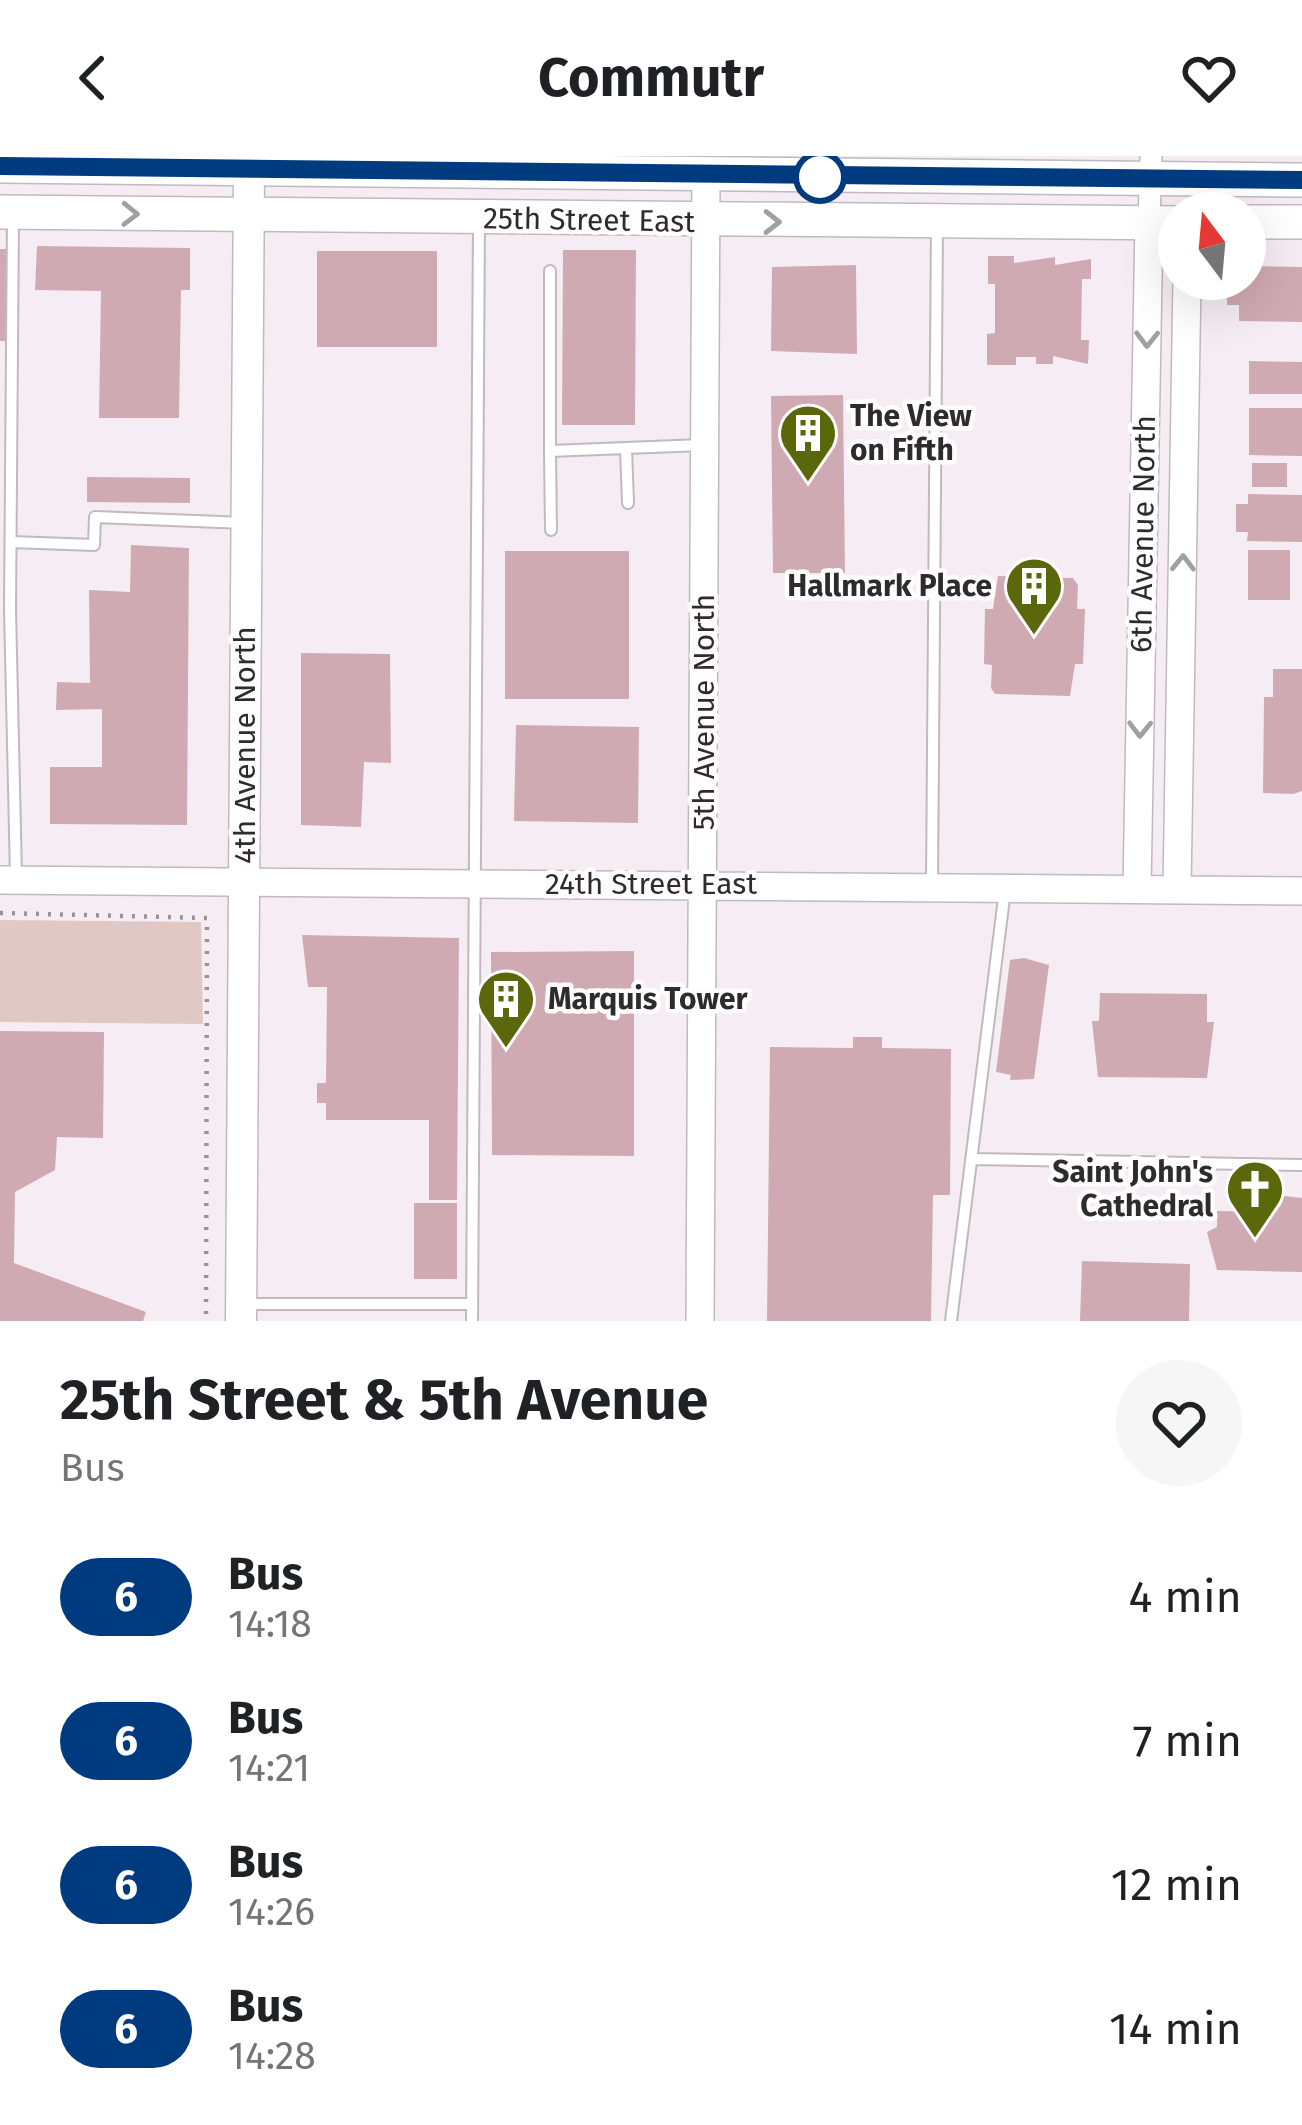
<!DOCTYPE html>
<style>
:root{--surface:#fff;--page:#f6f6f6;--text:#202124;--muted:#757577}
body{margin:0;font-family:"Fira Sans",sans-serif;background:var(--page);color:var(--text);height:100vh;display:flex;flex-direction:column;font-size:45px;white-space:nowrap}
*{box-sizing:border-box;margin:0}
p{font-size:39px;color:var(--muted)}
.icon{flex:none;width:66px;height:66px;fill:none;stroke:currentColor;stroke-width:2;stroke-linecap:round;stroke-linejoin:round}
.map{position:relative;height:1165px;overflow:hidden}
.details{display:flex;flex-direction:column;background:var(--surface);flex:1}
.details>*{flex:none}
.badge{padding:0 24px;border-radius:39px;font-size:42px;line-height:78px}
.needle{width:78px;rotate:344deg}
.fabs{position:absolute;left:1158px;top:36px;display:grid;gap:24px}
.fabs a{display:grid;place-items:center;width:108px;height:108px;border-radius:50%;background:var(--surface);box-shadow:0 12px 48px #0002;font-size:60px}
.map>.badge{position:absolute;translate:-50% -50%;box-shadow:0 0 0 6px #fff}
.round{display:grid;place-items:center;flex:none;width:126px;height:126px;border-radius:63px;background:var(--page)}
.head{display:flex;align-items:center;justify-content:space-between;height:204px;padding:0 60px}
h1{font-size:57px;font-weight:700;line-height:90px}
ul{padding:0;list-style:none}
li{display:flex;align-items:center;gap:36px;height:144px;padding:0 60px}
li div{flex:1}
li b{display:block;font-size:45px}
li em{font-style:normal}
li .badge{min-width:132px;font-weight:700;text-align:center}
header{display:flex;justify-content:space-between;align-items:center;height:156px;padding:0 60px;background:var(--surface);font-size:54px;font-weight:700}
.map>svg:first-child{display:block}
.green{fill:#e0c9c4}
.building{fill:#d0aab3}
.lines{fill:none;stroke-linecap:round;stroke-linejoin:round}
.service-casing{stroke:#c0b9bf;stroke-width:14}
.minor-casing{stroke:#c0b9bf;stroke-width:24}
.tertiary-casing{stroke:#c0b9bf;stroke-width:30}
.secondary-casing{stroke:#c0b9bf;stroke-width:33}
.primary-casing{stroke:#c0b9bf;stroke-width:36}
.path{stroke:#989296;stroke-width:4.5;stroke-dasharray:3 9;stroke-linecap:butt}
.service{stroke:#fff;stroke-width:10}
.minor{stroke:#fff;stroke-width:21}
.tertiary{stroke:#fff;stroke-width:27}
.secondary{stroke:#fff;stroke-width:30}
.primary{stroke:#fff;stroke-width:33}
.oneway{stroke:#a1a0a0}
.line-casing{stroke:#fff;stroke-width:27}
.line{stroke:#003b80;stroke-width:18}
.stop-dot{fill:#fff;stroke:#003b80;stroke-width:6}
.labels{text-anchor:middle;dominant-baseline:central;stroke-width:9;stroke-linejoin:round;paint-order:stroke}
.street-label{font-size:30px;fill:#2e2b2d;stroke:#fffcfe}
.poi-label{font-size:30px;font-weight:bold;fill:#2e2b2d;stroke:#fffcfe;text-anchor:start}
</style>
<header><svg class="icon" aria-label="back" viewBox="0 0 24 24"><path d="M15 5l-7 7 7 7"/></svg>Commutr<svg class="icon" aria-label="heart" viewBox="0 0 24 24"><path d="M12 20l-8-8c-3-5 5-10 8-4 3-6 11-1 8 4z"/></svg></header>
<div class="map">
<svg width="1302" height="1165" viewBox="0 0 1302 1165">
<rect width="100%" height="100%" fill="#f5edf3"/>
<!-- green -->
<path class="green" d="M0 764 201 766 203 868 0 866Z"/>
<!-- building -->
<path class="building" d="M37 90 190 92V134H181L179 262H99L101 135 35 134Z
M0 93H7L6 185H0Z
M563 94H636L635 269H562Z
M317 95H437V191H317Z
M988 100H1014V107L1055 101V109L1091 103V123H1082L1081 184H1089L1088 208 1053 200V208H1036V201H1016V209H987V178L995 177V128H988Z
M856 109 857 198 771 195 772 111Z
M1245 110 1302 111V166L1239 165V149H1227V126L1245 123Z
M1249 205 1302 206V238H1249Z
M843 239 845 417H773L771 240Z
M1249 252H1302V300L1249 299Z
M1252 307H1287V331H1252Z
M87 321 190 322V347L87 346Z
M1248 338 1302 339V386L1247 385 1248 376H1236V348H1248Z
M131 389 189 392 187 669 50 668V611H102V553L56 554 57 526 90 527 89 434 130 436Z
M1248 394H1290V444H1248Z
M505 395H629V543H505Z
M998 420 1073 422 1078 429 1077 453H1085L1083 508H1075L1070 540 995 538 991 532 992 509 984 508 985 453H993Z
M301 497 390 498 391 607 364 606 361 671 301 669Z
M1273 513H1302V635L1293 638 1263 637 1264 541H1273Z
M516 569 639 571 638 667 514 665Z
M302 779 459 782 457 1044H429V964H326V947H317V927H326L327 831H308Z
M634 795V1000L492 999 491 796Z
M1024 802 1049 809 1034 923 1010 924 1011 919 996 916 1010 804Z
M1100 837 1207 838V866H1214L1207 922 1098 921 1092 865H1099Z
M0 875 104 876 103 982 57 981 55 1014 15 1036 14 1107 146 1156 143 1165H0Z
M853 881H882V892L951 893 950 1039H933L931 1165H767L770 891 853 892Z
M1276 1039 1302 1042V1116L1217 1114 1207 1076 1217 1071V1055L1276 1056Z
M414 1047H457V1123H414Z
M1082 1105 1190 1108 1189 1165H1080Z"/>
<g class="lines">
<!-- service casing -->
<g class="service-casing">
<path id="service" d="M13 61 10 453 16 720
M550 115V295L702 289
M626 292 628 347
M550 295 551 374
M11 386 94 389 95 361 245 367
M932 728 937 69
M973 1003 1302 1009
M247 1148H472
M472 1165 479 64
M951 1165 1005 734"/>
</g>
<!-- minor casing -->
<g class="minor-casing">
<path id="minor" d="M1149 66 1151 0"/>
</g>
<!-- tertiary casing -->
<g class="tertiary-casing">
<path id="tertiary" d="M0 724 1302 735
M1137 733 1149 66
M1177 734 1187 123
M700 1165 706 19"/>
</g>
<!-- secondary casing -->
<g class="secondary-casing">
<path id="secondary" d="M241 1165 249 13"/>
</g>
<!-- primary casing -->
<g class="primary-casing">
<path id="primary" d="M0 10 1302 24
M0 56 1179 67
M1245 66H1302"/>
</g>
<!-- path -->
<path class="path" d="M0 757 207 762 206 1165"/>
<!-- service -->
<use href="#service" class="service"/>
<!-- minor -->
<use href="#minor" class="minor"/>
<!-- tertiary -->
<use href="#tertiary" class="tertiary"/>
<!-- secondary -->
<use href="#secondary" class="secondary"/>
<!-- primary -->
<use href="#primary" class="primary"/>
</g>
<!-- one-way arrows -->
<defs><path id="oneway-chevron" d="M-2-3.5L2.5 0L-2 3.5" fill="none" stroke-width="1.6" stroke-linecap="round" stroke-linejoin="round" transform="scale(3)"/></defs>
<g class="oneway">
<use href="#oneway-chevron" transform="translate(130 58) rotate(1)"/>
<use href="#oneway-chevron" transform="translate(772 66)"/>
<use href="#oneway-chevron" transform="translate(1147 183) rotate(91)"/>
<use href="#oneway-chevron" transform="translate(1183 407) rotate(-89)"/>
<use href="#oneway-chevron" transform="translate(1140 573) rotate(91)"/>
</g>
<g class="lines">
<!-- line casing -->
<g class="line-casing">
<path id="line" d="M0 10 1302 24"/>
</g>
<!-- line -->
<use href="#line" class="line"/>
</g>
<!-- icons -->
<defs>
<g id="building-pin" transform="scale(3)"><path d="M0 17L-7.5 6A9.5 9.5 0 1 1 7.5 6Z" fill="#5b670b" stroke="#fffcfe"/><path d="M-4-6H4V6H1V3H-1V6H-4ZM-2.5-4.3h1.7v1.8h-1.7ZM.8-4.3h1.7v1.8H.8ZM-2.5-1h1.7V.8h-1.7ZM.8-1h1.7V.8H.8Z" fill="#fff"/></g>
<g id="church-pin" transform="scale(3)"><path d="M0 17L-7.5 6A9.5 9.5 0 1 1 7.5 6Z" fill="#5b670b" stroke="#fffcfe"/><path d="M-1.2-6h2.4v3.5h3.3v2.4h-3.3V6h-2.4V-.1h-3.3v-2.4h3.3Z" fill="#fff"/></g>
</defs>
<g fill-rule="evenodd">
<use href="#building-pin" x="808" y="277"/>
<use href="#building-pin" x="1034" y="430"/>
<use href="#building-pin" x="506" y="843"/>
<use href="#church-pin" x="1255" y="1033"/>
</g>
<!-- markers -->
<circle class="stop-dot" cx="820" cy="21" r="24"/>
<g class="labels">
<!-- street labels -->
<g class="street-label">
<text transform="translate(589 64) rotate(1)">25th Street East</text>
<text transform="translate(1143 378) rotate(-89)">6th Avenue North</text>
<text transform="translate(704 556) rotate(-90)">5th Avenue North</text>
<text transform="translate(245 589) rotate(-90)">4th Avenue North</text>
<text x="651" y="728">24th Street East</text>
</g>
<!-- poi labels -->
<g class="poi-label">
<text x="850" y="260">The View<tspan x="850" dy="34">on Fifth</tspan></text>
<text x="992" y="430" text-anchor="end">Hallmark Place</text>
<text x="548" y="843">Marquis Tower</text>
<text x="1213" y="1016" text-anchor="end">Saint John's<tspan x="1213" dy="34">Cathedral</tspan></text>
</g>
</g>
</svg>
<div class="fabs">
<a><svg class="needle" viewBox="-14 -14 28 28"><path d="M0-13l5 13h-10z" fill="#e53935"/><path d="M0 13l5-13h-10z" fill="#757577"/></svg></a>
</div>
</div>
<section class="details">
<div class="head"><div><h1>25th Street &amp; 5th Avenue</h1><p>Bus</p></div><a class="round"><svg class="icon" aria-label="heart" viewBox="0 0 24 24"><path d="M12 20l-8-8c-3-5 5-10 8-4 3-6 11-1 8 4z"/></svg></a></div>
<ul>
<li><span class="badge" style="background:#003b80;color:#fff">6</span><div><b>Bus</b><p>14:18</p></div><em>4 min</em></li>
<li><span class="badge" style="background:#003b80;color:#fff">6</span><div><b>Bus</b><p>14:21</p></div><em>7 min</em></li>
<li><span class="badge" style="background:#003b80;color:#fff">6</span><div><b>Bus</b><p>14:26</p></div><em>12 min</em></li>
<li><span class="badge" style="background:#003b80;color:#fff">6</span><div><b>Bus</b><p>14:28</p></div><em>14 min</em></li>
</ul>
</section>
